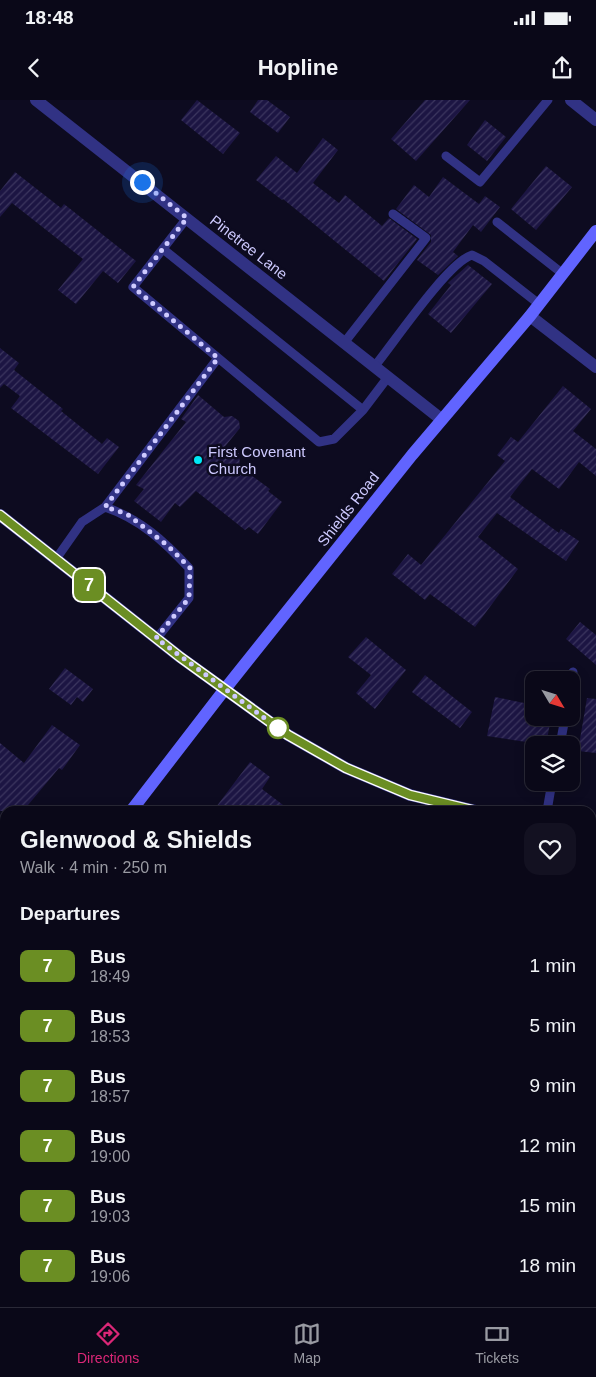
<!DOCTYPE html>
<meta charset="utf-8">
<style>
:root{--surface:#0a0818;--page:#131121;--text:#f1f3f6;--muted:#999aa2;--line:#2a2937;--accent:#db2777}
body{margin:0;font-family:Arial,sans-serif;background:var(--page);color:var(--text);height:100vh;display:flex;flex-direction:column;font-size:19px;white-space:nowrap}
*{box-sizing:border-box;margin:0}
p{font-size:16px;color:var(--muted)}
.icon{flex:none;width:28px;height:28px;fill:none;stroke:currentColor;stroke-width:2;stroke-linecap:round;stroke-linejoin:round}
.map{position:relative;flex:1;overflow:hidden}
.panel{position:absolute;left:0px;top:706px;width:596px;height:501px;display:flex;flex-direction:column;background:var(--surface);border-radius:15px 15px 0 0;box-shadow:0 2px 12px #0003,0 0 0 1px var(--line)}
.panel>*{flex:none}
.badge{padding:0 10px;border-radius:8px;font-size:18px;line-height:32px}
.needle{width:32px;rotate:128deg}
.tools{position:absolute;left:525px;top:571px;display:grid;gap:10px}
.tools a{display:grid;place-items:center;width:55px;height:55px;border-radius:10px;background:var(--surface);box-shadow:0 2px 12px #0003,0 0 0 1px var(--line);font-size:25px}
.you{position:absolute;width:25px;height:25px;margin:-12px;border:4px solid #fff;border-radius:50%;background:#1a73e8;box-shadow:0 0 0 8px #1a73e833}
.map>.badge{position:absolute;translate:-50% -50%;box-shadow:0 0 0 2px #fff}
h2{padding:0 20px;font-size:19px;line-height:45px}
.round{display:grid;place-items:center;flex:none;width:52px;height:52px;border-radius:15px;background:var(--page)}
.summary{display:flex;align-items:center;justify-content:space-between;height:85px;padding:0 20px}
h1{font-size:24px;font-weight:600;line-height:38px}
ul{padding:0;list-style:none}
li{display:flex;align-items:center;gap:15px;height:60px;padding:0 20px}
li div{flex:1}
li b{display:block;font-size:19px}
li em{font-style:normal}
li .badge{min-width:55px;font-weight:700;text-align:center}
.status{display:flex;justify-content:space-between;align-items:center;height:35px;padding:0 25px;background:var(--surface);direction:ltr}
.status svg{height:14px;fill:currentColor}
header{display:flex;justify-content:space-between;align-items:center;height:65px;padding:0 20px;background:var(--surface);font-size:22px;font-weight:600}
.tabs{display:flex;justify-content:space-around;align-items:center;height:70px;border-top:1px solid var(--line);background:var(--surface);font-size:14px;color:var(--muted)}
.tabs a{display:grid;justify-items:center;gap:2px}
.tabs .active{color:var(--accent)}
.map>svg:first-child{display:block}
.building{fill:url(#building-hatch)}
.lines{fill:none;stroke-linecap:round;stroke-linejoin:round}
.service{stroke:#313284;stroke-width:9}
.minor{stroke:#313284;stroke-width:12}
.tertiary{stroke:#313284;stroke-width:12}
.secondary{stroke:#6164ff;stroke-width:12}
.line-casing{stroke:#fff;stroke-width:11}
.line{stroke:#6b8e23;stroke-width:8}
.walk{stroke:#cecaff;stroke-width:5;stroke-dasharray:0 9}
.poi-dot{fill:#00e7f5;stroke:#0d0b20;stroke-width:2}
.stop-dot{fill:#fff;stroke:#6b8e23;stroke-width:2.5}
.labels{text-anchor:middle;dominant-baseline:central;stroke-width:5;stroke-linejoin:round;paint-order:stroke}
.street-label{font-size:15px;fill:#cecaff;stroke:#0d0b20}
.poi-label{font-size:15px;fill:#cecaff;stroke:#0d0b20;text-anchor:start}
</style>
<div class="status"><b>18:48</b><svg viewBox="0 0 49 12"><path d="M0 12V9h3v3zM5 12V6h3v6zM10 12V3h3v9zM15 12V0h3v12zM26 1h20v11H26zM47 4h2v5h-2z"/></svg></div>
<header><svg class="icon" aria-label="back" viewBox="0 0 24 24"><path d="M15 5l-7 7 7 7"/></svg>Hopline<svg class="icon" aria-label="share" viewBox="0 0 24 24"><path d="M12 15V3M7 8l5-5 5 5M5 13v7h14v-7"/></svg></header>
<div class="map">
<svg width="596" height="1207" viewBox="0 0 596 1207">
<defs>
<pattern id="building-hatch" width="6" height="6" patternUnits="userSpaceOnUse" patternTransform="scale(1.25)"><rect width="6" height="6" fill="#1c1543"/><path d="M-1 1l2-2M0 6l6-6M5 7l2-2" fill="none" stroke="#3c365f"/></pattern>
</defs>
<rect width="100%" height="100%" fill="#0d0b20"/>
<!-- building -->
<path class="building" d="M197 0 240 33 223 54 181 20Z
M258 0H267L290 17 278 33 250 12Z
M425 0H470L416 61 391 39Z
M485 20 506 37 487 61 467 45Z
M323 38 338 50 313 83 339 103 345 95 382 126 389 118 417 139 384 181 283 99 282 100 256 80 276 56 297 73Z
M546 66 572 87 536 130 511 109Z
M15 72 61 108 64 104 136 161 118 183 103 171 76 204 58 190 83 159 12 103 0 117V91Z
M443 77 479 104 485 96 500 107 481 132 473 125 453 152 458 156 438 175 417 160 431 142V135L396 109 414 85 429 97Z
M468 165 492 184 451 233 428 214 451 185 448 183Z
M0 248 19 263 14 270 63 309 61 311 102 344 107 338 119 347 98 374 11 308 20 296 4 284 0 288Z
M563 286 591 309 573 331 596 349V376L579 362 559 389 532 369 510 397 559 433 561 429 579 441 566 461 497 413 478 437 518 469 475 527 430 494 425 500 392 474 408 454 421 465 505 361 497 355 511 337 518 342Z
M198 295 224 317 232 316 239 321 240 328 219 354 239 353 240 367 270 389 268 391 282 402 258 434 249 427 245 430 196 391 180 407 175 403 161 422 134 401 144 389 136 385 186 322 181 319Z
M580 522 596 535V565L566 539Z
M366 537 406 570 375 609 356 593 371 575 348 557Z
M65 568 93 589 83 602 77 597 71 605 49 589Z
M425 575 472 612 460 628 412 592Z
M495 597 534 605V618H551L546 645 487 636Z
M587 598 596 599V653L578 651Z
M52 625 80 645 62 670 59 668 23 711H0V643L24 663Z
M250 662 270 677 262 689 291 711H213Z"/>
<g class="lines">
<!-- service -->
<path class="service" d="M446 56 480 82 548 0
M187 118 133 187 319 342 334 339 363 310 388 277
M497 122 563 174
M163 149 363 310
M344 243 426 138 393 114
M374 267C393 244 448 162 472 155L484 161 539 204
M105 407 218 258
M56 459 82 422 105 407C140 419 164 441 189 468V498L157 538
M571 583 573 572
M560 645 565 618
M547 711 552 682
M591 809 596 804"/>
<!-- minor -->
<path class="minor" d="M36 0 441 319
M571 0 596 20
M530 216 596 267
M591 889 596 893
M480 1202 486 1207"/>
<!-- tertiary -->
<path class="tertiary" d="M0 415 180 557 288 635 346 668 410 695 476 711
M591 734 596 735"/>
<!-- secondary -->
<path class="secondary" d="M131 711 225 589 412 355 530 216 596 131
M0 874 5 868"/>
</g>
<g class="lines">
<!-- line casing -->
<g class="line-casing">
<path id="line" d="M0 415 180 557 288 635 346 668 410 695 476 711"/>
</g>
<!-- line -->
<use href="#line" class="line"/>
<!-- walk -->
<path class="walk" d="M142 82 187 118 133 187 218 258 105 407 127 414 168 446 190 468 189 498 156 538 278 628"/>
</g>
<!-- markers -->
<circle class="poi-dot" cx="198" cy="360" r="5"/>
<circle class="stop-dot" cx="278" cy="628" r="10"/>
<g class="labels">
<!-- street labels -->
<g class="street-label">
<text transform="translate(249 147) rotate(38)">Pinetree Lane</text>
<text transform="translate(348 409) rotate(-52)">Shields Road</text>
</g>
<!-- poi labels -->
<g class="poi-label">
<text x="208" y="351">First Covenant<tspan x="208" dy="17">Church</tspan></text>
</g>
</g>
</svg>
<div class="tools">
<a><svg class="needle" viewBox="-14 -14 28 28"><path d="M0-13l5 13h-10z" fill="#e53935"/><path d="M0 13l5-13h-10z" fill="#999aa2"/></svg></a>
<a><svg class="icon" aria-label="layers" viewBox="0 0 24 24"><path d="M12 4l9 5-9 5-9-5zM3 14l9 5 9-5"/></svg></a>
</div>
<div class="you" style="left:142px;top:82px"></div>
<b class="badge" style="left:89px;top:485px;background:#6b8e23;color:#fff">7</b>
<section class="panel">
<div class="summary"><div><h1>Glenwood &amp; Shields</h1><p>Walk · 4 min · 250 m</p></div><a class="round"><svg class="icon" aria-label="heart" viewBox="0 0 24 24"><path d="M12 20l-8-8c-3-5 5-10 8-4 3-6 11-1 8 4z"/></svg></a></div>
<h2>Departures</h2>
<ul>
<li><span class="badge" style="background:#6b8e23;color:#fff">7</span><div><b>Bus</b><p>18:49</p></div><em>1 min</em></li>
<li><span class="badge" style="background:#6b8e23;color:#fff">7</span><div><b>Bus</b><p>18:53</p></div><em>5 min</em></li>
<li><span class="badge" style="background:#6b8e23;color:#fff">7</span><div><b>Bus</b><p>18:57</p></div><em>9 min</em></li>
<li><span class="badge" style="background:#6b8e23;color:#fff">7</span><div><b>Bus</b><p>19:00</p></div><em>12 min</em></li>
<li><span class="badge" style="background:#6b8e23;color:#fff">7</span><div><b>Bus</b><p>19:03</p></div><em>15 min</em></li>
<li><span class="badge" style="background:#6b8e23;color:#fff">7</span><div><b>Bus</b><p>19:06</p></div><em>18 min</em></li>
</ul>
</section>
</div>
<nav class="tabs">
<a class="active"><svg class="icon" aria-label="directions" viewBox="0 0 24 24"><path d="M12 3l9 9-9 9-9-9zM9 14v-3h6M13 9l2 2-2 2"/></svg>Directions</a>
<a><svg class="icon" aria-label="map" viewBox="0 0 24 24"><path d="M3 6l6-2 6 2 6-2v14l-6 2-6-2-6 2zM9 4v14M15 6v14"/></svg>Map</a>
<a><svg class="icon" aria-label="tickets" viewBox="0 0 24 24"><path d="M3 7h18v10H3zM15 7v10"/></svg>Tickets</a>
</nav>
